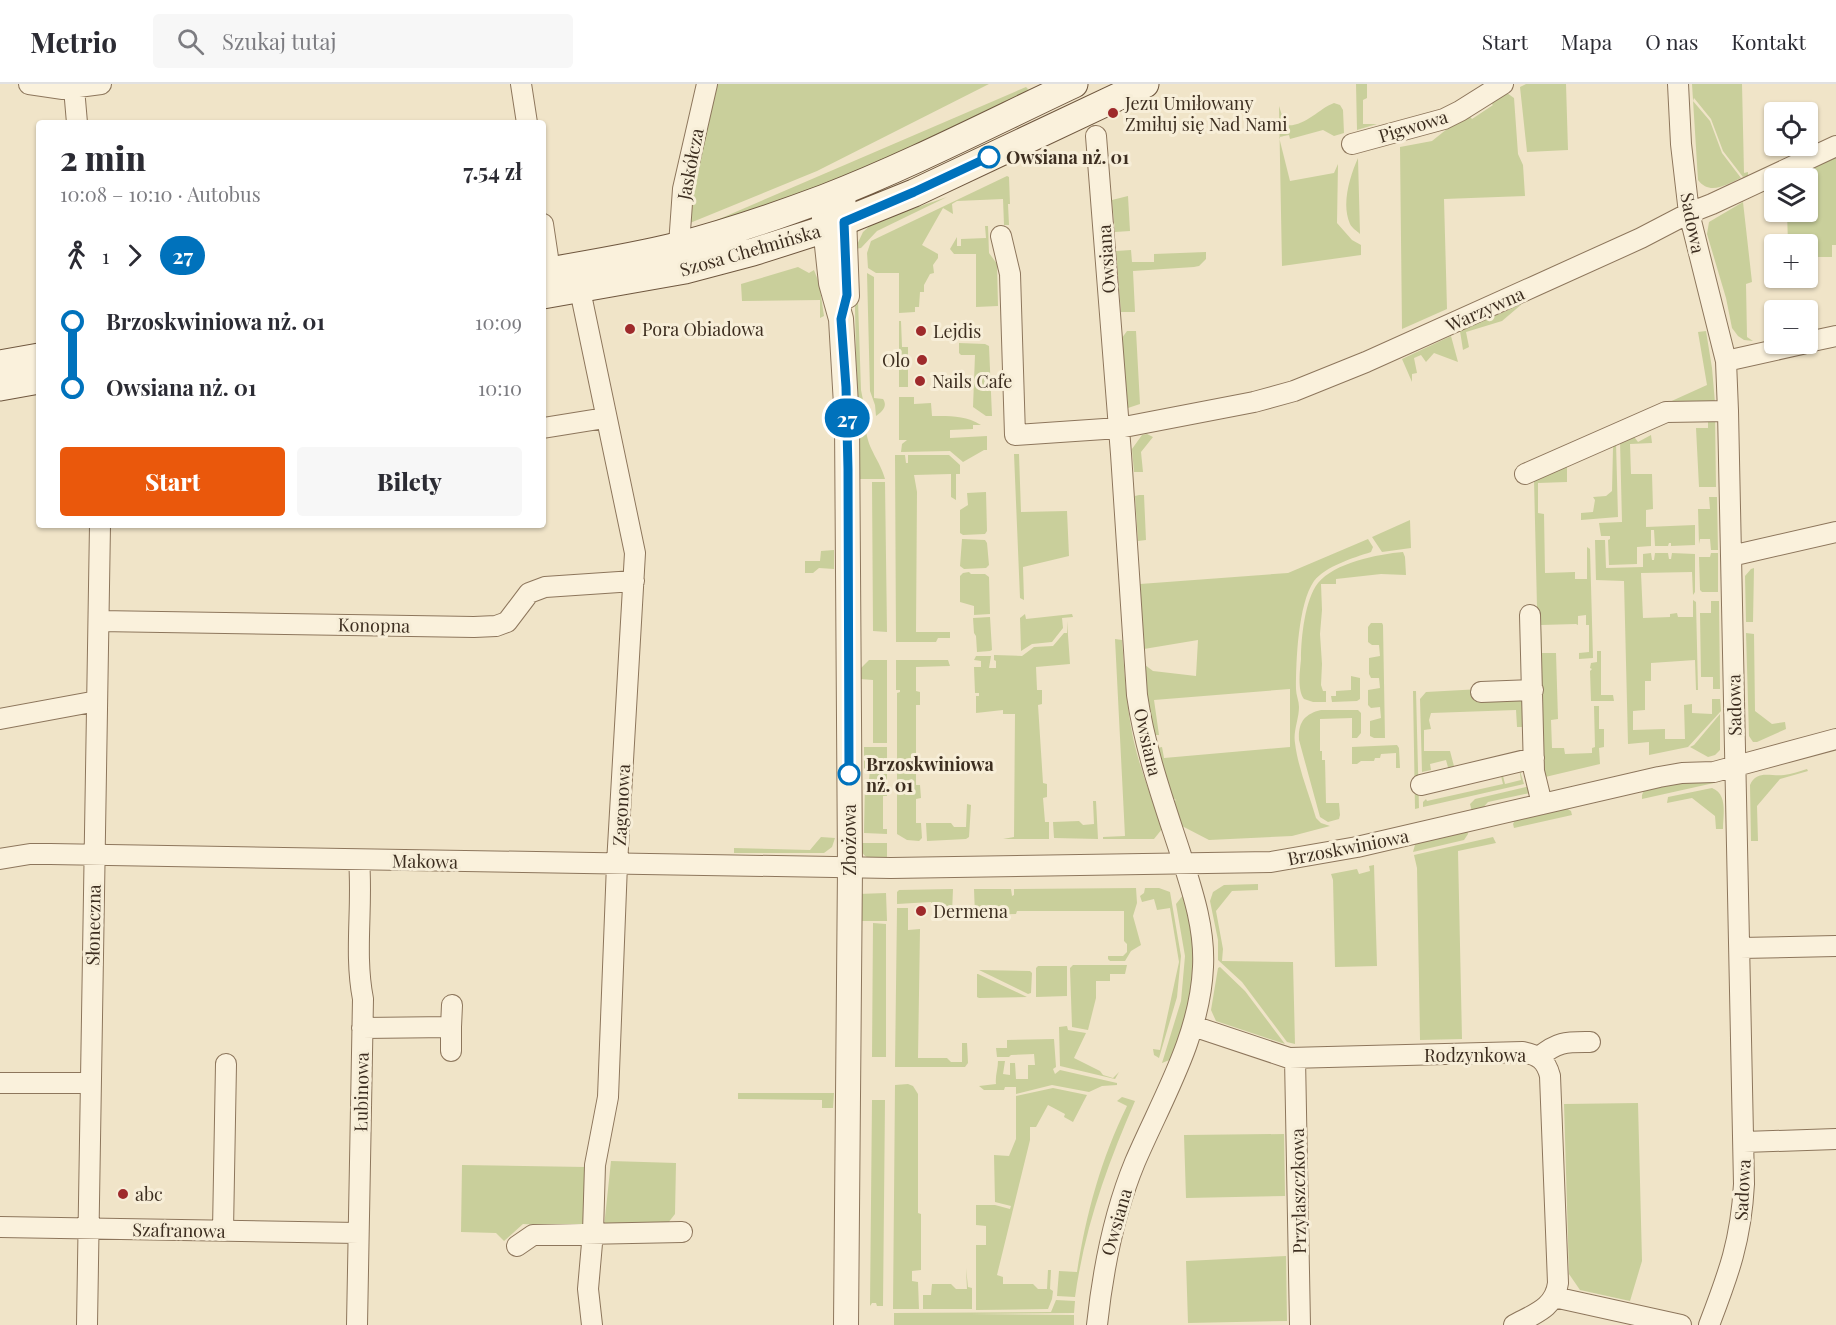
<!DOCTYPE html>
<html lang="pl">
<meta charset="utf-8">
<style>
:root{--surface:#fff;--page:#f7f7f7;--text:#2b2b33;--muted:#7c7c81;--line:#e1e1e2;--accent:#ea580c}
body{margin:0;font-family:"Playfair Display",serif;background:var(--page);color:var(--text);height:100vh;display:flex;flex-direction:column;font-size:22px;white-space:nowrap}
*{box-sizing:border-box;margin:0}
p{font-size:20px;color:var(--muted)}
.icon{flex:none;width:33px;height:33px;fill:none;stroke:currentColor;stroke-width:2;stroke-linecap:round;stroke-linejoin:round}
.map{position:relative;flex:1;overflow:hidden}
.side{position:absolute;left:36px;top:36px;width:510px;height:408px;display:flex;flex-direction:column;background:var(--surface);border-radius:6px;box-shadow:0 2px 4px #0004}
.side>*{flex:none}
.badge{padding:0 12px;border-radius:20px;font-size:21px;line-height:39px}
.buttons{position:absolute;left:1764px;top:18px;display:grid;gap:12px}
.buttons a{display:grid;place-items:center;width:54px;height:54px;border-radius:6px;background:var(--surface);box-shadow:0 2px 4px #0004;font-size:30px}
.map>.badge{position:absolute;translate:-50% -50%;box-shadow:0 0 0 3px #fff}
.legs{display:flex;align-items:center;gap:9px;height:66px;padding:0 24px;font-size:20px}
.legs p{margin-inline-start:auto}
.head{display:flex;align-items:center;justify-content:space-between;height:102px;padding:0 24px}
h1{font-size:33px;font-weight:800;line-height:45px}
.action{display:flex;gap:12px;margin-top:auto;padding:12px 24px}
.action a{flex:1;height:69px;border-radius:6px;background:var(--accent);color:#fff;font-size:24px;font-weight:800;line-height:69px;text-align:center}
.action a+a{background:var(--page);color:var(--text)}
ul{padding:0 24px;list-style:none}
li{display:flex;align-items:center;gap:21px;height:66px;font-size:22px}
li i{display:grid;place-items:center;width:9px;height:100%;margin:0 8px;background:currentColor}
li i::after{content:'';width:15px;height:15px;margin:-8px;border:4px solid;border-radius:50%;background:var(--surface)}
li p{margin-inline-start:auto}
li:first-child i{background:linear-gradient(#0000 50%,currentColor 0)}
li:last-child i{background:linear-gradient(currentColor 50%,#0000 0)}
header{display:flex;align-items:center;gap:36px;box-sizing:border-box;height:84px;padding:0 30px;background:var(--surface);border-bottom:2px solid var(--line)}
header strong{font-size:28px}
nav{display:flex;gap:33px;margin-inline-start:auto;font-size:21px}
.search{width:420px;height:54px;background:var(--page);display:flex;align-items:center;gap:15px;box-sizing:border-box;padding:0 21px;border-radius:6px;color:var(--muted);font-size:22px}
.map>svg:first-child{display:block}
.green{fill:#c9cf9b}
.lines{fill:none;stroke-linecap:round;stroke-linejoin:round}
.minor-casing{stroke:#8d765c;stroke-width:22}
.tertiary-casing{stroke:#8d765c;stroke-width:26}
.secondary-casing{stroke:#6f573f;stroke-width:29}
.minor{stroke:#faf1dc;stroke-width:20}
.tertiary{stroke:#faf1dc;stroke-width:24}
.secondary{stroke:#faf1dc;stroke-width:27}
.line-1-casing{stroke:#fff;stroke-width:14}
.line-1{stroke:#0072bc;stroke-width:9}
.poi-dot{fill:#9e2a2b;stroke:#f7eed8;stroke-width:2}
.stop-1-dot{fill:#fff;stroke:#0072bc;stroke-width:3}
.labels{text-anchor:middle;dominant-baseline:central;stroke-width:6;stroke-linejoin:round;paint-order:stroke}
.poi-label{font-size:18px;fill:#3d2e20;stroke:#f7eed8;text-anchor:start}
.street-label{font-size:18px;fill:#3d2e20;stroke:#f7eed8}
.stop-label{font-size:18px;font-weight:bold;fill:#3d2e20;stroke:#f7eed8;text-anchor:start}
</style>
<header>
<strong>Metrio</strong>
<div class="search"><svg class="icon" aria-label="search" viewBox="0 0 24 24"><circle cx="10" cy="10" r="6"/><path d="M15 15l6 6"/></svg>Szukaj tutaj</div>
<nav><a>Start</a><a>Mapa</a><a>O nas</a><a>Kontakt</a></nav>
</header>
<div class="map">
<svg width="1836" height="1241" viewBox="0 0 1836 1241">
<rect width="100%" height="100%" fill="#f0e4c8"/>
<!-- green -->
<path class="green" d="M713 0H989L817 87 685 141Z
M1356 0H1367V14L1363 16V40H1377L1357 46Z
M1526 0H1566L1568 66 1527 68 1520 3Z
M1692 0H1742L1744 89 1748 88V92L1743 93 1723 67 1711 35 1694 14 1693 17 1710 37 1722 69 1741 94C1727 100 1710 112 1698 96Z
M1026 3 1032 9 836 100 696 145Z
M1500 4 1514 14 1518 70 1523 81 1525 112 1444 115 1447 225 1402 245 1400 63 1432 57 1467 29 1472 35 1493 21 1486 15Z
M1334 19 1340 21 1343 26 1344 49 1334 52 1323 46 1290 55 1289 51 1279 53 1290 97 1334 89 1338 80 1337 139 1352 156 1361 161V171L1282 182 1279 22 1285 41C1304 44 1318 25 1334 19Z
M1836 73V161H1832V173H1808V160H1788L1787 128H1808V94H1790Z
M1358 74 1360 150C1357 147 1352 144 1350 140 1341 120 1350 92 1358 74Z
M1007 92 1009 93 1010 120H1008L1009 141H1004L1003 115 957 117 952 120 953 130 943 124 922 161 938 170V174L933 181 934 189 930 190 924 201V208H920L919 223H915V228L899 229V189H876L868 184 867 169 871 157Z
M1128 112 1130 147 1115 148 1112 116Z
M947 113 877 147 861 164 855 165 863 148 874 138Z
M1743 118 1752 198 1746 200 1747 253 1753 257 1744 256 1738 252 1732 244 1726 214 1707 150 1709 138Z
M985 142H988L989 169 997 180 998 222 976 223V170H954L950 165 957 153V162H961V155L986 154Z
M1131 166 1132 178H1154V170L1206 168V175L1199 182 1194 183 1133 187 1135 228H1121L1116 167Z
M854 179 857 186 861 306 866 331 861 327 857 319Z
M798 183 809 189 814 186 819 199 824 232 820 234V216L742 217 741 200Z
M867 189 874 193V314L883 315C888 322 882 328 876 332L875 321 870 307Z
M1522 220 1502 237 1466 248 1469 263 1463 266 1460 247Z
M899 237H901L902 263H908V303H899Z
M1127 247H1136L1140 320 1128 324 1122 254Z
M1706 247 1712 284 1715 319 1665 320 1707 301 1698 248Z
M1451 252 1458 278 1434 269 1426 278 1421 271 1414 274 1417 289 1412 290V298L1402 275Z
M959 259 985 260 989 262 992 332H986L973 323 975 271H961L959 269Z
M899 313H914V320L931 319 932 332C949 332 965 331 981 341H973V345L950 346V354L987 352V366H984L963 378 950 367 901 368 902 360 907 356H899Z
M1708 332H1715L1716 403H1699L1696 344H1708Z
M866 346C868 366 880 376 885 395H859L857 355Z
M1147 350 1153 353 1141 368 1143 388H1134L1132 365 1142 351Z
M1632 350 1638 358 1651 351 1652 359 1630 360 1631 390H1652L1653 425 1646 426V443L1695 441V461L1671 462V459H1669L1668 462H1655L1654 446H1651V462L1637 463V480L1609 481 1608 456 1610 455V452H1601L1599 439 1622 438 1620 356Z
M1616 358 1618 433 1581 436V429L1593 428 1595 416 1593 413 1606 412 1612 407 1613 364Z
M1014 370H1019L1021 428 1067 427 1069 472 1023 483 1024 516 1020 514Z
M895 371H905L906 379H908V371H949L960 381V390H956V416L951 413V390L914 391 917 408 916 548H950V554H938L936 558H896Z
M1567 381V398L1538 399V429L1544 430 1545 489 1575 488V495H1587V463L1590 465 1593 574 1579 575V569L1589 568V541H1586V531L1578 532V541L1576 540 1541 541 1542 569H1556L1558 635 1551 636 1552 664H1564L1565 670 1592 669V664L1595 663 1594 622H1599V645H1604V663L1599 664 1600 680 1541 694 1534 395Z
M872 398H885L887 548 873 547Z
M986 408 987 447 985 450 963 451 960 449V426L968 421 967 409Z
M1139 411H1144L1146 456 1138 457 1135 412Z
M1709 413H1717L1718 466H1711L1710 455H1700L1699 460 1698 425H1710Z
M1410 436 1411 464 1382 468 1372 453Z
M962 455 985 456 987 459 989 481 986 484 964 485 960 482Z
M1368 455 1373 463 1371 468C1353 474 1326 482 1314 497 1298 520 1296 577 1296 605 1296 611 1299 617 1299 623 1299 635 1293 647 1295 659 1298 684 1309 710 1316 734L1321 739 1330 742 1292 752 1209 756 1182 742 1174 717 1176 716 1173 714 1157 664 1162 663 1164 674 1290 663V605L1154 616 1159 651H1155L1148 617 1145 581 1153 587 1196 592 1198 556 1144 565 1140 500 1288 489Z
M1595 456H1605L1606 484 1643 483V470L1651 469 1652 476H1654L1655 469H1668L1669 475H1671L1672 469 1695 470V508L1693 511 1692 488 1641 489 1643 534 1670 533V530L1677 529 1678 533H1693V516L1696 518 1698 606H1696L1695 576 1651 579V597H1645V626L1633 627V646L1665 645V655H1685L1684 621 1692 620V629L1712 630V615H1720L1721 627 1688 663 1649 671V658L1628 660 1624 497 1596 496Z
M834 466V485L819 484 813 489H805V477H820L821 467Z
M1403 468 1405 473 1406 491 1381 490 1336 495V500H1321L1322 526 1320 550 1322 580 1321 601 1323 607H1326V618H1313L1304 615C1297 606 1300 586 1301 575 1301 554 1305 515 1318 499 1334 479 1378 470 1403 468Z
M1711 469H1718V508H1702L1700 506 1699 473H1710Z
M1754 484 1753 538H1746L1745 492 1751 485Z
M969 488 971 490H985L989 493 990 530 974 531V522L960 518V492L963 489Z
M1711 517H1719L1720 605H1713V593H1701L1700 529H1711Z
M1025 530 1026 535 1072 530 1073 533 1062 534 1063 544 1052 558 1032 560 1021 567 1020 534Z
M990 533 992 566 990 567 977 568 976 552 974 549 973 534Z
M1067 537 1070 580 1036 583 1037 606H1042V620L1038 621 1043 699 1047 700V713L1043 714 1045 738H1049V755H1003L1014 753 1015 630H1003V626L976 629V612H979V609H975L974 583H981V577L974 576 976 572H991L989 584H996V577L994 576V571L1022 572 1034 563 1053 562 1064 549H1067Z
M1371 539H1382L1383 541 1385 654H1374L1370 652V637L1381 634 1380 623 1371 624 1368 621V606L1380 604 1379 594H1371L1369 590V574L1380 572 1379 561H1372L1368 558V543Z
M1746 549 1754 550 1755 627 1772 640 1785 638 1786 645 1757 658H1753L1749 652Z
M1115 555 1122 556C1125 594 1127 633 1137 670 1144 695 1154 720 1162 745L1154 755H1103V753L1125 752Z
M1597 567H1601V611H1613L1614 617H1591L1590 587 1592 585 1590 584 1591 579 1597 578Z
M869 576H887V659H873V596L860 595 858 587Z
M896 576H948L950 582 916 583V607L920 608V621H916V701H920L921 714 916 715V739H921L922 754 919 757 907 756 897 750V609L900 608V606H896Z
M1351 592 1360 594V615L1357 617 1332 618 1331 612H1336V607L1351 606Z
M1481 605 1523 614 1528 650 1523 651 1522 643H1517L1516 626 1431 629 1429 636 1431 645 1424 646V667H1450L1455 686 1449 687 1446 676 1430 680 1431 686 1422 688 1420 615 1426 608Z
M1413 607H1416L1419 724 1415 725Z
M1321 626H1358L1361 629V649L1357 654H1352V634L1320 635V667H1322V676H1325L1326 719H1339L1340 731 1339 735 1328 738 1320 733 1299 656C1298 639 1304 630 1321 626Z
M1720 630V666L1715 671 1708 673 1690 663 1694 661Z
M1397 661 1399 664 1400 684H1396V669L1381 670 1380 674H1375L1374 677H1361L1357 680H1352V663Z
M864 663H887V712H883V745H887V750L864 749 865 696H869L870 686 864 685Z
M1519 684 1524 700 1423 723V718L1426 715 1427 717 1503 700 1500 688H1502L1505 700 1521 696Z
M1807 685 1808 687 1780 695 1757 722 1758 757H1751L1750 701C1757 685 1771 693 1784 691 1792 690 1800 687 1807 685Z
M1705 697 1714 699 1642 715V711L1645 704 1671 699Z
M1530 702V709L1488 718 1481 726 1472 728 1470 720 1475 715Z
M1712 704C1728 710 1723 731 1723 745H1716L1715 732 1692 714 1667 719 1668 713Z
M1093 717H1096L1098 755 1054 754 1053 738 1079 737 1083 741 1094 740Z
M967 720 971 721 969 753 966 755 927 757 926 739H951L954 743H966Z
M1564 723 1571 727 1572 731 1514 744 1513 740 1516 734Z
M1467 745 1468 750 1464 756 1413 768 1416 757Z
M821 753 835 754 832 763 824 769H734V764L810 766Z
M1493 753 1496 759 1458 767 1462 955 1420 956 1417 784 1414 771Z
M858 759H887V775C870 775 864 777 858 759Z
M1374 781 1377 882 1335 883 1333 796 1331 790 1357 785 1359 790 1370 787 1369 782Z
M1258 800V806L1232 807 1216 827 1223 865 1222 877 1293 878 1295 960 1287 958 1242 898 1218 876V856L1210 817 1213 808 1224 801Z
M1136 804 1137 819 1133 832 1141 861 1131 867 1125 877H1110L1108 875V872H1123L1127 868V860L1124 857V827H1017L1016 830 975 831 974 805H1011L1012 812 1014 811V805Z
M1145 804H1159L1170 808 1181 872 1177 913 1159 974 1154 971 1153 965 1160 966 1179 878 1170 824 1157 826 1154 815 1142 818 1140 812 1144 809Z
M953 805 952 829 934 828 931 818 897 820V808L899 806Z
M886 809 887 837H860L858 810Z
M1184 810 1196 856 1192 915 1172 975 1162 979 1181 917 1185 872 1176 820Z
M897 824H908V846L920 845 918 974H947L951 978H962V959H967L968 979 965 983H895Z
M873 839 886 840V973H872Z
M1073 881H1127L1125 890H1110V897H1096V914L1088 946 1072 943 1070 884Z
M1038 882H1067V912L1036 913V884Z
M1220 883 1245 907 1285 960 1216 937 1211 926 1218 884Z
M979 886 1030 887 1032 889 1031 909 1028 910Z
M977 890H978L1027 913 979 914 977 913Z
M1067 942 1068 946 1086 949 1074 974 1100 987 1103 991 1113 994 1119 988 1115 995 1060 982 1059 943Z
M1054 955 1056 983 1053 985 1055 990 1060 986 1117 999V1001L1102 1002 1089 1008 1052 1001 1016 1010V1003H1005L1004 1006H984L979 1002 996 1000C995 992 998 985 998 977H1005L1003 990 1010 991V979H1015L1016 995H1028V981H1035L1034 970 1011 971 1009 973H997L996 964H1007V956Z
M908 1000 913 1002 918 1010V1129L921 1130V1186L912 1187V1197L918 1198 919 1225H893L895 1001Z
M1053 1004 1087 1011 1073 1038 1064 1033 1065 1030 1048 1021 1036 1043H1030V1056L997 1191 1003 1193V1200H1033L1038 1205H1047L1048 1186H1051L1050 1205 1053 1207 1052 1215 1048 1225 976 1226V1161H986V1142L976 1141V1121H995L1010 1125 1011 1122 995 1118 994 1071 1009 1072 1016 1055V1012Z
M738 1009H834L833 1024H822V1016L738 1015Z
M1122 1013 1135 1017C1107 1082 1085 1142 1075 1213L1057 1212 1059 1187 1077 1188C1086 1130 1101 1075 1127 1022L1117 1017Z
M872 1016H885L883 1222H877L876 1219H872L870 1222Z
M1638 1019 1642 1177 1630 1217 1580 1206 1569 1190 1564 1020Z
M1284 1050 1285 1112 1186 1114 1184 1051Z
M587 1067H591L587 1137 580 1143 523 1140 504 1157 496 1149 461 1148 462 1081 586 1083Z
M611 1077 676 1079 675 1130 664 1144 604 1143Z
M1286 1172 1287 1237 1188 1239 1186 1177Z
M966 1184 968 1203 972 1204V1225H923V1211H931L932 1200H951L956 1205H967Z
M1056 1216 1075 1217 1074 1229 970 1230 1074 1231V1241H894V1229L1051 1228Z"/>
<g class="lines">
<!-- minor casing -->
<g class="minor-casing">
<path id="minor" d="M29 0 63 5 101 0
M521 0 527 39
M1678 0 1681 60 1689 129 1726 277 1728 327 1744 1100C1741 1156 1729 1189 1709 1241
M74 4 77 39
M1096 52 1121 370 1137 611C1145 666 1163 716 1180 768 1192 806 1205 843 1203 883 1200 953 1162 1015 1135 1078 1113 1131 1103 1185 1097 1241
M1352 60 1444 35 1460 27 1503 0
M543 140 550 187
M1001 152 1010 190 1015 351 1119 344 1254 318 1294 307 1366 278 1535 202 1641 154 1689 129 1712 120 1836 62
M679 161 683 105 707 0
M580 206 635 469 617 780 608 1013 595 1081 593 1148 588 1205 592 1241
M1808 258 1836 252
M1726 277 1802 260
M543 344 605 334
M1525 390 1666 328 1728 327
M1731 472 1836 448
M1530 531 1534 687 1542 720
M99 537 474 543 496 542 507 538 529 509 545 503 634 497
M1481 608 1533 606
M0 635 97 617
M1421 701 1534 674
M0 775 30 770H50L891 784 1271 778 1357 763 1659 693 1682 689 1714 688 1836 655
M1740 864 1836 862
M1193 942 1289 974 1523 968C1538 971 1546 976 1550 992L1558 1199C1555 1224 1534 1230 1514 1241
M362 944 451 943 452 921
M451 967V943
M1539 973C1558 957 1567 958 1590 958
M1295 974 1300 1241
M0 999H90
M1744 1058 1836 1055
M0 1143 358 1149
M223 1146 226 980
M517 1162 533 1151 682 1148
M1554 1213 1681 1241
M87 1241 100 441
M357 1241 363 915C354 869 363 822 359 776"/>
</g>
<!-- tertiary casing -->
<g class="tertiary-casing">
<path id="tertiary" d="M843 106 847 212
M822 115 831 199 841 235 847 338 850 783 846 1241"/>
</g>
<!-- secondary casing -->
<g class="secondary-casing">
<path id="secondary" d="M543 188C588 180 633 173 677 162 727 149 777 132 825 114 910 81 991 39 1074 0
M543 211 685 186 753 168 825 145 914 109 1145 0
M0 280 39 273
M0 303 39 296"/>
</g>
<!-- minor -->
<use href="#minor" class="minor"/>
<!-- tertiary -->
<use href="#tertiary" class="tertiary"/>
<!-- secondary -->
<use href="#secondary" class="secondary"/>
</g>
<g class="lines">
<!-- line-1 casing -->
<g class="line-1-casing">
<path id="line-1" d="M849 690 848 385 846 303 841 235 847 211 844 138 914 108 989 73"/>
</g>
<!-- line-1 -->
<use href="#line-1" class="line-1"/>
</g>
<!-- markers -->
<g class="poi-dot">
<circle cx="1113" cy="29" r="6"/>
<circle cx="630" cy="245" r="6"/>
<circle cx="921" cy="247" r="6"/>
<circle cx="922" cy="276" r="6"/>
<circle cx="920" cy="297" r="6"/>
<circle cx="921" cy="827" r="6"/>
<circle cx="123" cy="1110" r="6"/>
</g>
<g class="stop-1-dot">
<circle cx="989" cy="73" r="10"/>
<circle cx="849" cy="690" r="10"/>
</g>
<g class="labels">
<!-- poi labels -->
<g class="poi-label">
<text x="1125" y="19">Jezu Umiłowany<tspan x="1125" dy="21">Zmiłuj się Nad Nami</tspan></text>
<text x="642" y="245">Pora Obiadowa</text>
<text x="933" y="247">Lejdis</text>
<text x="910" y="276" text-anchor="end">Olo</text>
<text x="932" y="297">Nails Cafe</text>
<text x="933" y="827">Dermena</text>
<text x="135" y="1110">abc</text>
</g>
<!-- street labels -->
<g class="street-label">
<text transform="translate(1413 42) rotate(-17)">Pigwowa</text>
<text transform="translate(690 80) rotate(-79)">Jaskółcza</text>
<text transform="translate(1693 139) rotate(79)">Sadowa</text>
<text transform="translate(750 166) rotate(-16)">Szosa Chełmińska</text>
<text transform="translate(1106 175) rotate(-94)">Owsiana</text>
<text transform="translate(1485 225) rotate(-24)">Warzywna</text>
<text transform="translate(374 541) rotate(1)">Konopna</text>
<text transform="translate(1734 621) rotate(-91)">Sadowa</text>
<text transform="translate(1148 658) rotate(77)">Owsiana</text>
<text transform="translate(621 721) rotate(-87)">Zagonowa</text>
<text transform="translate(849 756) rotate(-90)">Zbożowa</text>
<text transform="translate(1348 763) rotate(-11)">Brzoskwiniowa</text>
<text transform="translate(425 777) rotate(1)">Makowa</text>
<text transform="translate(93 841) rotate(-89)">Słoneczna</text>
<text x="1475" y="971">Rodzynkowa</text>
<text transform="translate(361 1008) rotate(-89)">Łubinowa</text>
<text transform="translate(1742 1106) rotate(-87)">Sadowa</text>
<text transform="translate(1298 1107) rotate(-91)">Przylaszczkowa</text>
<text transform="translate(1116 1138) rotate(-74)">Owsiana</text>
<text transform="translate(179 1146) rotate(1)">Szafranowa</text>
</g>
<!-- stop labels -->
<g class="stop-label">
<text x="1006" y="73">Owsiana nż. 01</text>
<text x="866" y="680">Brzoskwiniowa<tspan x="866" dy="21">nż. 01</tspan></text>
</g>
</g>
</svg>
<div class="buttons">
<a><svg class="icon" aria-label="locate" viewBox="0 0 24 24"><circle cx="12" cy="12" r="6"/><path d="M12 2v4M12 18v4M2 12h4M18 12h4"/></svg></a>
<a><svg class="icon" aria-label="layers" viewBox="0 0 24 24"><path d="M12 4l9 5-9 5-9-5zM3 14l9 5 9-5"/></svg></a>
<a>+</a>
<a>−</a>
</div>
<b class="badge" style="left:847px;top:334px;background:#0072bc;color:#fff">27</b>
<section class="side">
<div class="head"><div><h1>2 min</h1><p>10:08 – 10:10 · Autobus</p></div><b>7.54 zł</b></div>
<div class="legs"><svg class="icon" aria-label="walk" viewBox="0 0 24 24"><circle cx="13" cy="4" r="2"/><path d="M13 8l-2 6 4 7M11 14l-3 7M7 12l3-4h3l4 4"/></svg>1<svg class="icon" aria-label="forward" viewBox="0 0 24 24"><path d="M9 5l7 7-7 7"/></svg><b class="badge" style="background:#0072bc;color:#fff">27</b></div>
<ul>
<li><i style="color:#0072bc"></i><b>Brzoskwiniowa nż. 01</b><p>10:09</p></li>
<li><i style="color:#0072bc"></i><b>Owsiana nż. 01</b><p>10:10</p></li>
</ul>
<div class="action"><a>Start</a><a>Bilety</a></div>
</section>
</div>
